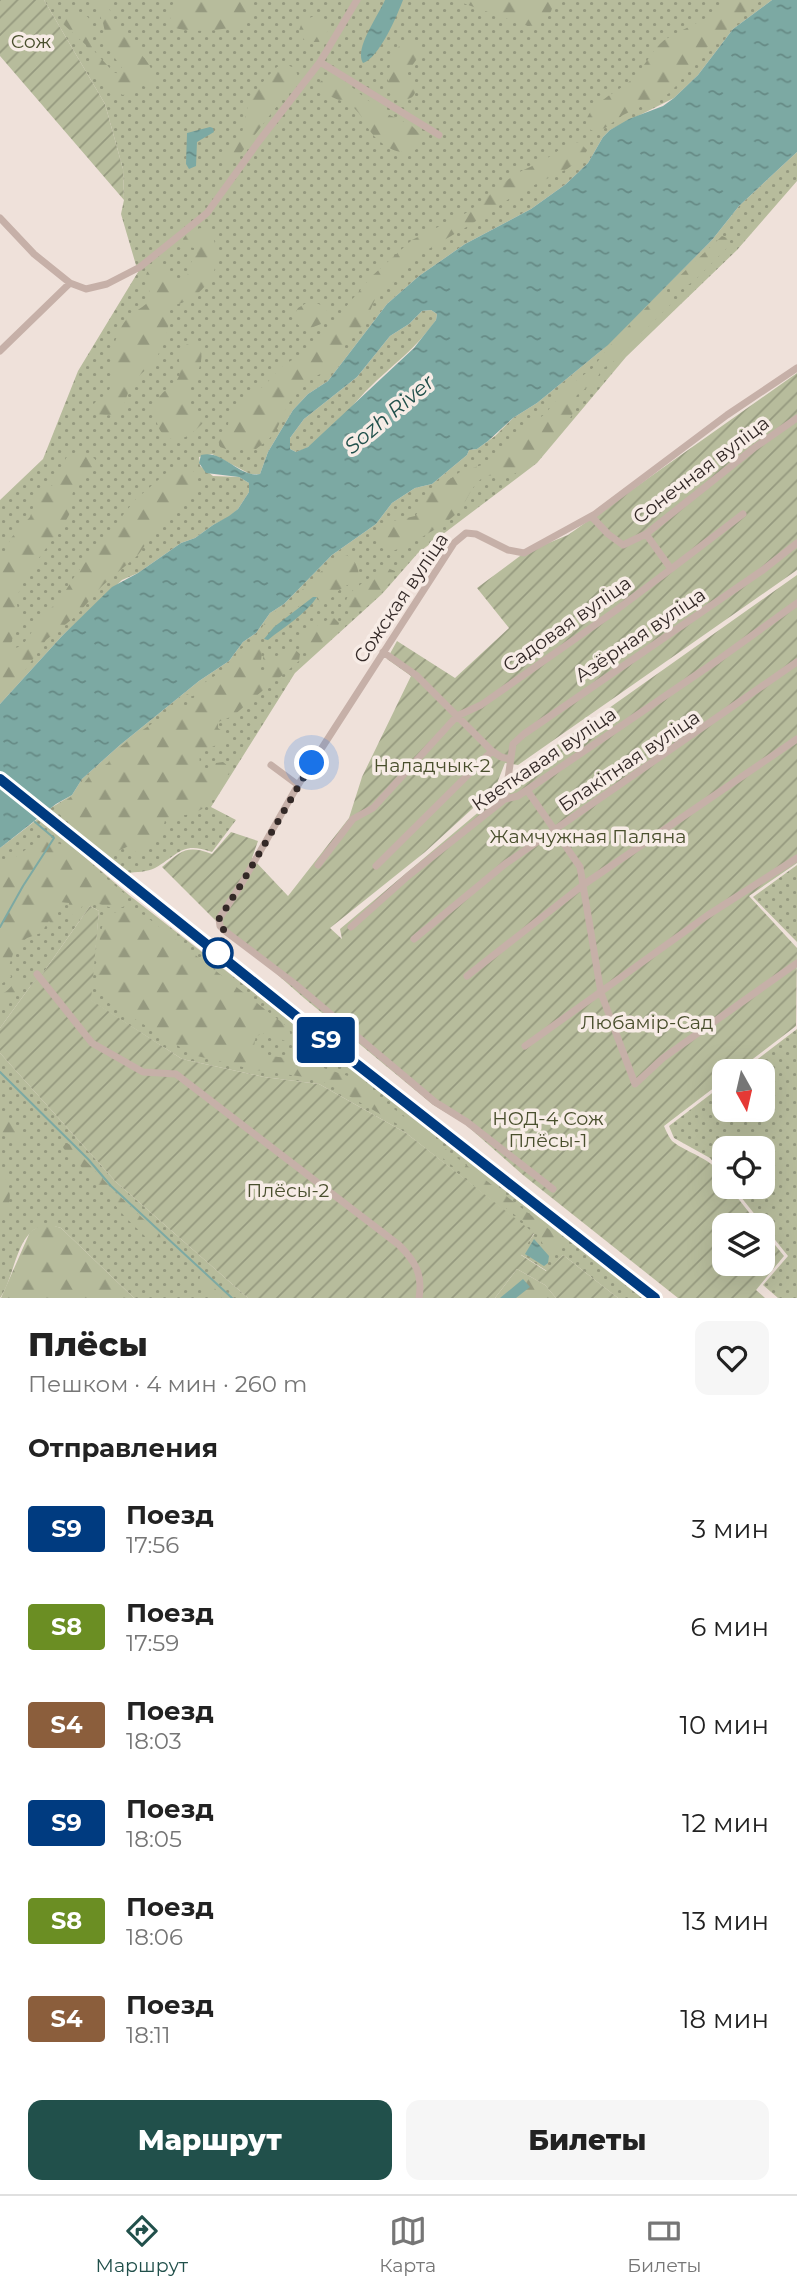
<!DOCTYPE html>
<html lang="ru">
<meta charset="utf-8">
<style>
:root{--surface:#fff;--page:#f6f6f6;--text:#222;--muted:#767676;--line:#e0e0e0;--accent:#21504b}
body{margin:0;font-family:Montserrat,sans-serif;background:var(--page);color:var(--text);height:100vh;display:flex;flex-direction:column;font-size:26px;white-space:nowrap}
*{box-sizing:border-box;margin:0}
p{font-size:23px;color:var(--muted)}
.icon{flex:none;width:38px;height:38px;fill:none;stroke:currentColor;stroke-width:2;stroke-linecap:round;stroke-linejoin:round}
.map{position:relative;height:1298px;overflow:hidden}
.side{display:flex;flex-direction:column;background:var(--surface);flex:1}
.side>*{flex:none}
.badge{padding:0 14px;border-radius:5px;font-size:24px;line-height:46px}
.needle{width:46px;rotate:172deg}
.buttons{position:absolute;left:712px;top:1059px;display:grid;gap:14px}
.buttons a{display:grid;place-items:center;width:63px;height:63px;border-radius:14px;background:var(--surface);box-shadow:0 7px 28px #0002;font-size:35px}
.you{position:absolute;width:35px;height:35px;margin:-18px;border:5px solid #fff;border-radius:50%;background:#1a73e8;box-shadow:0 0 0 10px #1a73e833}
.map>.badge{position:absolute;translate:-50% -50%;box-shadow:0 0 0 4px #fff}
h2{padding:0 28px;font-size:26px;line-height:63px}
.round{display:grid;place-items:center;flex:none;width:74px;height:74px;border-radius:14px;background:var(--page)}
.summary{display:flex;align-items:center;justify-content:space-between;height:119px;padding:0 28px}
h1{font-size:33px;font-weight:800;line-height:52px}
.action{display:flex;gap:14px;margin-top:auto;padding:14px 28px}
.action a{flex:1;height:80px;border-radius:14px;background:var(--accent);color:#fff;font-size:28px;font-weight:800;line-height:80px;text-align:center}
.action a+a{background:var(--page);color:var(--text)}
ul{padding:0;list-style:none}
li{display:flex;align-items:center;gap:21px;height:98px;padding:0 28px}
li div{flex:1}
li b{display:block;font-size:26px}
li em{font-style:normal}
li .badge{min-width:77px;font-weight:700;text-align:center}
.menu{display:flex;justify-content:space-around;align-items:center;height:98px;border-top:2px solid var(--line);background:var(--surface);font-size:19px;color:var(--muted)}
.menu a{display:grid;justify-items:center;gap:4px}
.menu .active{color:var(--accent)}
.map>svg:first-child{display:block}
.grass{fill:url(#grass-dots)}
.forest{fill:url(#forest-firs)}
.garden{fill:url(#garden-furrows)}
.water{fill:url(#water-ripples);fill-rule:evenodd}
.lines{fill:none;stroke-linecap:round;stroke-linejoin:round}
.stream{stroke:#7ca9a3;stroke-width:2}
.minor{stroke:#c6b0a8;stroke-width:7}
.rail{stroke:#332927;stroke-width:2;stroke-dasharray:2 5;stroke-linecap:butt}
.line-casing{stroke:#fff;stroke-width:16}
.line{stroke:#003b80;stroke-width:10}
.walk{stroke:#332927;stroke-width:7;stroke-dasharray:0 12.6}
.stop-dot{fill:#fff;stroke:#003b80;stroke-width:3.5}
.labels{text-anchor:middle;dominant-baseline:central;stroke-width:7;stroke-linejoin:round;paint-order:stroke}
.park-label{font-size:19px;fill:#494f2d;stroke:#f7ece6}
.street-label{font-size:19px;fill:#332927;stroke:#f7ece6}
.water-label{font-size:21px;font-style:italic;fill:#21504b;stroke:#f7ece6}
</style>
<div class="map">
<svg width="797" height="1298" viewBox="0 0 797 1298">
<defs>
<pattern id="grass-dots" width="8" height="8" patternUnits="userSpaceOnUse" patternTransform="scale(1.75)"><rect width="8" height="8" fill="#b7bc9c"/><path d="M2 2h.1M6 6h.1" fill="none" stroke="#95997f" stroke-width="1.8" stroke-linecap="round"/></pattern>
<pattern id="forest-firs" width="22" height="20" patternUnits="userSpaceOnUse" patternTransform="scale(1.75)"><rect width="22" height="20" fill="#b7bc9c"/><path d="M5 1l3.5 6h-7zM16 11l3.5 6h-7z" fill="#95997f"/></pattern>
<pattern id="garden-furrows" width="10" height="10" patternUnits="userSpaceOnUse" patternTransform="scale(1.75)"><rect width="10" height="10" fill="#b7bc9c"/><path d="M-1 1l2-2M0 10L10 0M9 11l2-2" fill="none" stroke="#95997f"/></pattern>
<pattern id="water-ripples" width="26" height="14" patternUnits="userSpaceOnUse" patternTransform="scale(1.75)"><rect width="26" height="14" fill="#7ca9a3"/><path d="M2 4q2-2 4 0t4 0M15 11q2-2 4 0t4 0" fill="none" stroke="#668a85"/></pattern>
</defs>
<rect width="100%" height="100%" fill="#efe1da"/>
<!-- grass -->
<path class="grass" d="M44 0H772L733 29 698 75 674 98 610 130 603 137 588 163 566 184 531 209 465 244 419 276 387 304 328 381 308 394 293 410 268 452 260 474H250L212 454 199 457 200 466 213 476 239 477 249 483V492L238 509 229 517 213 525 195 538 181 543 138 573 122 580 62 636 0 704V500L43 459 78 371 138 272 121 214 124 200 123 169 105 104Z
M797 152V181L737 250 626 357 537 463 418 553 382 594 295 673 211 807 236 820 212 852C182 841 179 854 155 868 148 872 136 872 127 873L49 809 72 795 82 779 120 745 199 681 229 661 243 642 256 633 270 613 284 604 332 555 376 524 392 503 415 488 432 484 467 455 469 450 477 449 495 436 513 418 537 403 603 349 712 240 739 206Z
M431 310 437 314 436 320C415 350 393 364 368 389 350 407 321 447 296 452L290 449V438L304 419 357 377 390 336 409 324 422 311Z
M39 818 129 895 645 1298H618L563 1255 547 1271 520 1254 534 1234 406 1133 319 1084 264 1077 182 1059 90 1000 99 911 90 906 43 973 32 984 0 1028V848Z
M797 865V942L753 897Z
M797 1029V1298H778L763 1285 788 1256 733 1187 763 1186V1148H724V1176L710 1158 674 1138 669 1126 724 1084V1110H763V1071H742Z
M0 1053 116 1182 248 1298H134L61 1228C16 1213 18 1273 0 1298Z"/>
<!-- forest -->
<path class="forest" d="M93 0H105C111 12 116 25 124 36 134 49 163 69 150 88L137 84 128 93 123 95 113 91 101 81 93 71 87 46 62 23 61 17C66 14 70 13 77 13 99 15 88 34 93 48 96 55 102 59 107 65 112 70 112 74 120 73L122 68 109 50 103 23Z
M177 0H253C253 8 253 15 247 21 236 31 186 34 174 27 168 18 168 7 177 0Z
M454 0H554C552 15 544 26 528 26Z
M731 0H761L694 59 679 83 668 94 623 115 605 128 593 131 589 129 586 121C592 102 616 93 630 81 644 70 652 48 666 39 688 26 712 18 731 0Z
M320 16C334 22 329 34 319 42H306L299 33C300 21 308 16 320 16Z
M412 42 419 45 421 53 407 73 409 81 416 90C414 98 409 100 401 99 379 85 389 67 398 47Z
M284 64 295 68 298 77 296 81 235 161 227 164 224 157 241 138 248 105 265 79 277 67Z
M327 76 342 79 381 111 411 125 421 135V146C404 161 381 146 370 131 364 123 362 115 354 108 344 100 330 98 320 91L319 83Z
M579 142 587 150 584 157 567 169 518 193 470 225 408 261 397 279 376 297 364 325 345 341C343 349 343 355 338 362 329 373 314 374 306 384 301 390 291 399 288 405 274 430 282 431 256 449L240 447 229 450 220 447 218 440 228 426 229 413 232 409 265 385 281 367 311 348 372 276 412 240 468 212 515 174 543 161 568 144Z
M200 228 210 231C225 259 214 286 186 301 181 304 176 304 171 307 167 314 169 320 168 328 166 337 162 346 158 355 152 368 140 372 133 383 121 401 129 420 97 414L92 408 93 405C97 399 105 397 109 390 115 381 110 368 111 358 112 347 117 336 122 326 137 301 160 311 145 279L147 272 157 267 168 268 176 282H186L190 264 197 254 194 248 185 246 183 239 186 235Z
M722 236 730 239 728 247 694 281 676 293 670 292V285Z
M662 294 673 298 671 304 616 360 602 369 595 382 577 395C573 401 576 408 572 415 558 437 536 464 512 475 501 480 492 471 481 479 469 489 467 503 456 514 446 524 400 552 387 552L380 546 378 537C385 518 398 521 415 516L418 512 417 504 423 498 460 472 491 462 503 446 513 441 523 430 545 414 566 388 593 368 606 350 657 296Z
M308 302 319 304 329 312 321 324 308 329 298 325 293 317 298 308Z
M193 343 200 348C208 371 180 387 192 409L203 415 205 421C199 427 191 435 183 438 161 446 152 420 157 403 160 390 172 389 178 378 185 365 168 347 193 343Z
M82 451 95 459C96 473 81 478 74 489 70 498 74 506 69 515 58 537 16 580 17 603 17 610 22 616 22 623L14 634 11 643 15 648 22 646 44 614 59 601 76 574 135 500 172 468 185 467 195 472 198 482 196 488 172 516 154 533 138 555 102 586 76 616 46 640 22 675 0 697V562L11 538 30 517 37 496 54 484 66 458 70 454Z
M346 555C355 559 359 568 359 578 354 584 350 583 344 587 336 591 332 599 324 603L319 601 317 594 313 595C303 602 265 635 258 636 260 630 267 618 273 613 277 610 283 609 287 605 299 594 332 557 346 555Z
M387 568 395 571C394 584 363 614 350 615 338 597 355 589 368 579 375 574 379 571 387 568Z
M334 618 339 623 337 631 311 652 306 653 298 645C302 633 322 621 334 618Z
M251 642H258L263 646C262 653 259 670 262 676 263 680 267 682 268 686L233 716 218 722V728L227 735 228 739C220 747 191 748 202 768L210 770 214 768 216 763 223 762 228 766 229 773 206 807 192 814 166 818C164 822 164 826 163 830 161 836 145 854 140 856L129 846 113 853 105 852 59 814 57 810 62 803 75 794 92 773 108 763 114 752 135 735 171 711 193 703 196 695 186 698V695L231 665 241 649Z
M293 648 300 654 299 661 279 678H268L266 674 269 665 263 659V656H277Z
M49 840 68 847 125 894 129 903C116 915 101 902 86 901L83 904 79 913 74 916 71 914 69 903 60 902 57 910 59 921 51 933 46 934 51 924 49 921 41 933 27 938 15 948 9 966 11 977 0 985V868L35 843Z
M127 910 144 915 289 1028 291 1037 285 1041 266 1033 256 1036 254 1046 261 1055 296 1059 354 1078 550 1230 559 1239 560 1246 552 1253 546 1251 540 1238 530 1227 406 1129 328 1084 312 1078 255 1070 193 1055 109 1003C104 997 100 992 99 984 96 972 99 926 106 918 111 912 120 911 127 910Z
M19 981 22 986C16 999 5 995 0 1010V994C10 992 11 983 19 981Z
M0 1110 20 1132V1144H13L11 1137 7 1133 0 1135Z
M66 1143 71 1145 112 1189 160 1235 161 1241 156 1243 150 1241 126 1218 91 1177 64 1149 63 1147Z
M0 1170C15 1190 11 1205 0 1225Z
M48 1224 61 1228 134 1298H1L30 1232 41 1225Z
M517 1269 545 1285 556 1298H495Z
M200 1276 208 1279 222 1298H215L199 1282Z"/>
<!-- garden -->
<path class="garden" d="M0 0H44L105 104 123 169 124 200 0 56Z
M797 373V570L518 765 505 763 495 788 425 852 330 928 342 939 340 929 500 794 523 769 797 575V863L749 896 797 948 796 1026 737 1071H724V1080L664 1126C666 1131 669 1137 672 1141 687 1154 724 1161 724 1186L729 1187 759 1225H724V1264H763V1230L784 1256 756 1290 765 1298H678L523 1175 465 1124 432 1104 304 998 214 919 162 867C182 850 187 845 212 854L231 832 258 841 252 858 288 896 349 818 362 777 411 676 387 659 397 641 455 678 509 628 477 588 524 553 568 535Z
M90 906 99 911 91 1000 182 1059 264 1077 319 1084 406 1133 534 1233 521 1255 546 1271 563 1255 618 1298H556L545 1285 517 1269 495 1298H248L116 1182 0 1053V1028L32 984 43 973Z"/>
<!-- water -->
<path class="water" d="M385 0H403C397 16 379 58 363 63 354 49 378 16 385 0Z
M772 0H797V152L739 206 712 240 608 345 537 403 513 418 488 441 477 449 469 450 467 455 432 484 415 488 392 503 376 524 332 555 284 604 270 613 256 633 243 642 229 661 199 681 120 745 82 779 72 795 56 804 0 848V704L62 636 112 587 138 573 181 543 195 538 213 525 229 516 238 509 249 492V483L239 477 206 473 199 463 201 455C223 449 239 478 260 474L268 452 293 410 308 394 328 381 387 304 419 276 465 244 531 209 566 184 588 163 603 137 610 130 629 119 663 106 674 98 698 75 733 29ZM431 310 437 314 436 320 414 348 308 447 296 452 290 449V438L304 419 357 377 390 336 409 324 422 311Z
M210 127 213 128 214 132 197 142 196 166 189 169 186 164 187 133Z
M313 597H317C305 615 285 626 268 640L264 639 274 627Z
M534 1239 549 1256 548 1263 544 1266 525 1254Z
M523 1279 530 1287 516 1298H500Z"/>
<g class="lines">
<!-- stream -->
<path class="stream" d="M0 927 23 886 54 838 35 822
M0 1072 88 1159 111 1186 232 1298"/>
<!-- minor -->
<path class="minor" d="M320 62 439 135
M0 218 34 254 70 283 86 289 107 284 140 267 207 213 259 141 320 62 357 0
M0 351 70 283
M592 517 608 534 623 545 646 534 754 448 797 418
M671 569 743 514
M383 652 416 675 492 751 501 757 510 759
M271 765 298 785
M527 790 580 867 601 993 635 1084 663 1058 797 963
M505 799 513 744 524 734 763 570 797 543
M318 865 353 819 373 808 457 716 481 705 615 611 671 569 646 534
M376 866 492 751
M351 927 408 876 505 799 518 796 527 790 718 660 797 603
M414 939 505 864 797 662
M37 974 92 1043 143 1072 176 1074 399 1245C415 1261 423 1274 419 1298
M467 976 583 885 797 739
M525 1046 708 915 797 858
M553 1189 467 1122 435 1102 295 984 225 931 220 926 219 919 242 883 298 785 454 543 466 533 476 534 508 550 524 553 595 514 727 415 797 368"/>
<!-- rail -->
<path class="rail" d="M0 779 317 1033 655 1298"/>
</g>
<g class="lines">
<!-- line casing -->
<g class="line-casing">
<path id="line" d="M0 779 317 1033 655 1298"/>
</g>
<!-- line -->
<use href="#line" class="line"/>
<!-- walk -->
<path class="walk" d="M218 953 225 931 220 926 219 919 242 883 312 763"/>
</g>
<!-- markers -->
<circle class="stop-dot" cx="218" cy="953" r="14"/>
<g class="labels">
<!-- park labels -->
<g class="park-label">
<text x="31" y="41">Сож</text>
<text x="432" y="765">Наладчык-2</text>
<text x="588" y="836">Жамчужная Паляна</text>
<text x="647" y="1022">Любамір-Сад</text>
<text x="548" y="1118">НОД-4 Сож<tspan x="548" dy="22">Плёсы-1</tspan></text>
<text x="288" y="1190">Плёсы-2</text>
</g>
<!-- street labels -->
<g class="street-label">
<text transform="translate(701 470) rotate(-37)">Сонечная вуліца</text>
<text transform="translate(401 598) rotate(-56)">Сожская вуліца</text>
<text transform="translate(567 624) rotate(-35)">Садовая вуліца</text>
<text transform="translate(640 635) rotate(-34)">Азёрная вуліца</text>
<text transform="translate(544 759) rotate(-34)">Кветкавая вуліца</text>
<text transform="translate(629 761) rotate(-34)">Блакітная вуліца</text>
</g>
<!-- water labels -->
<g class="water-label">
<text transform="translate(389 414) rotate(-40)">Sozh River</text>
</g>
</g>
</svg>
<div class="buttons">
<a><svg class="needle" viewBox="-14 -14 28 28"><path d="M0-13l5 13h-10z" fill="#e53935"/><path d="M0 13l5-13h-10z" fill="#767676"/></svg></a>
<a><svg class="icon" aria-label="locate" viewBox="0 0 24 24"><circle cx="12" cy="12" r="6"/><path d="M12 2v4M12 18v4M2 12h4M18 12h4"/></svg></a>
<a><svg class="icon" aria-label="layers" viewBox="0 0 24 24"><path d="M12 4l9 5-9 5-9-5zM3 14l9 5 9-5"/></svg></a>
</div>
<div class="you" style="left:312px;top:763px"></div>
<b class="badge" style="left:326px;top:1040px;background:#003b80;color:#fff">S9</b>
</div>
<section class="side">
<div class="summary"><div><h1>Плёсы</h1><p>Пешком · 4 мин · 260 m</p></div><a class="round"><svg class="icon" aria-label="heart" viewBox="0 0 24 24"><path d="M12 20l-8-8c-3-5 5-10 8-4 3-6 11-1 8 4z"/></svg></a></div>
<h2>Отправления</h2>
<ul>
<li><span class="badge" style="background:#003b80;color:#fff">S9</span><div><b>Поезд</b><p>17:56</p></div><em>3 мин</em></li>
<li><span class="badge" style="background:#6b8e23;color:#fff">S8</span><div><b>Поезд</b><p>17:59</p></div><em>6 мин</em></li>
<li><span class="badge" style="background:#8b5e3c;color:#fff">S4</span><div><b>Поезд</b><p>18:03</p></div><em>10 мин</em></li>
<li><span class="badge" style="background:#003b80;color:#fff">S9</span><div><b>Поезд</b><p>18:05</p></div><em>12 мин</em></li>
<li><span class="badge" style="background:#6b8e23;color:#fff">S8</span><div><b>Поезд</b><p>18:06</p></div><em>13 мин</em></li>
<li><span class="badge" style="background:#8b5e3c;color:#fff">S4</span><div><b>Поезд</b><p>18:11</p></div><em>18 мин</em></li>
</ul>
<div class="action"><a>Маршрут</a><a>Билеты</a></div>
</section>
<nav class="menu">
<a class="active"><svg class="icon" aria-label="directions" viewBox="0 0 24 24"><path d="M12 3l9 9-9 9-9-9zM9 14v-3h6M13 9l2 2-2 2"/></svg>Маршрут</a>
<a><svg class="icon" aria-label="map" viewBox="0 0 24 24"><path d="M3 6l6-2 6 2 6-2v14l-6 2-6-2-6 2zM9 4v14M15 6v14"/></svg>Карта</a>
<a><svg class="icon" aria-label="tickets" viewBox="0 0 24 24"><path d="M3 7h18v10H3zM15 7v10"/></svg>Билеты</a>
</nav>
